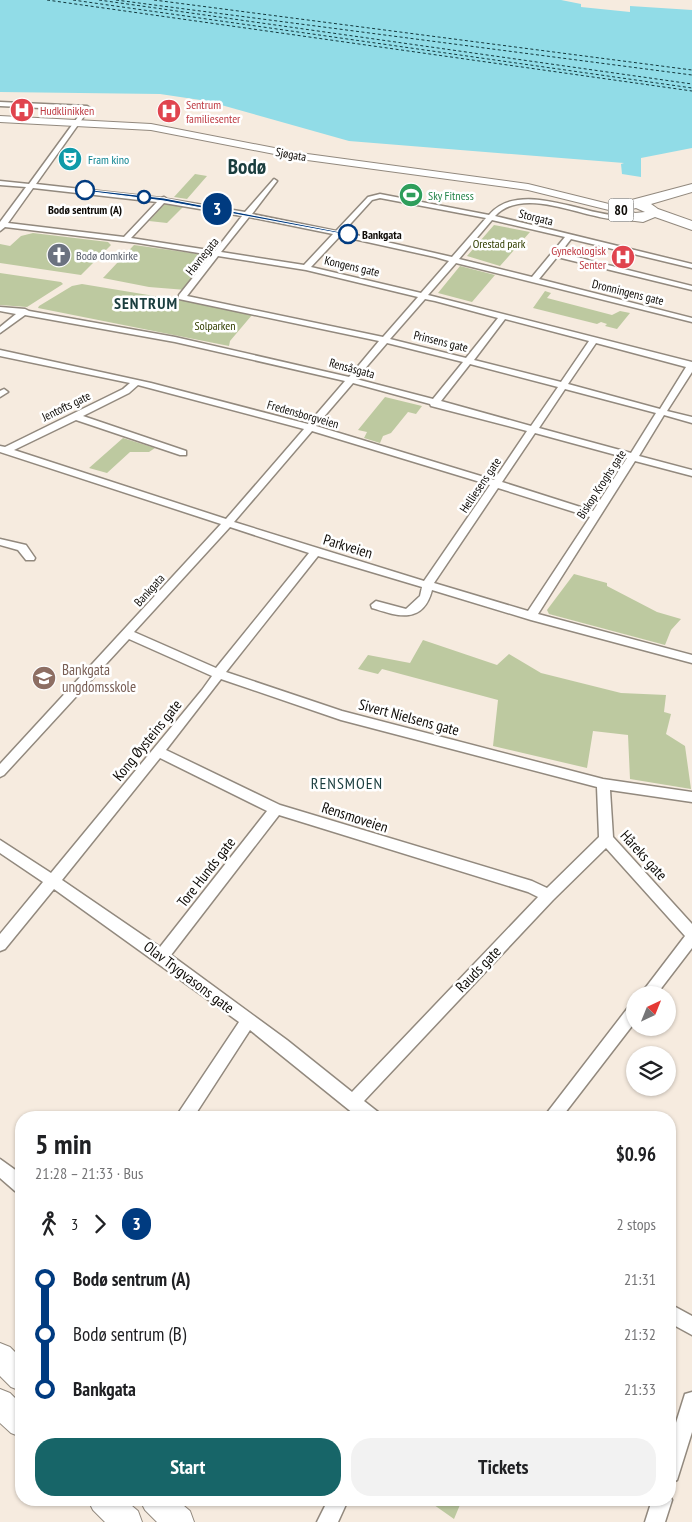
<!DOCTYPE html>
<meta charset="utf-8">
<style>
:root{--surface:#fff;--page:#f2f2f2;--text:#202124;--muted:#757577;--accent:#176568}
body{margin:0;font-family:"PT Sans Narrow",sans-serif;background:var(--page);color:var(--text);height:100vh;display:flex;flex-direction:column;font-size:19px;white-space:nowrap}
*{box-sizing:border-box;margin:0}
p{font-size:16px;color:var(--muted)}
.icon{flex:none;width:28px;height:28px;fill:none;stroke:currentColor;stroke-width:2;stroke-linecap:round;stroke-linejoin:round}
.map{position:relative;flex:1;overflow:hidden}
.details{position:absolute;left:15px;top:1111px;width:661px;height:395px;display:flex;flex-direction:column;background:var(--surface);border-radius:20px;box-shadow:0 1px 4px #0004}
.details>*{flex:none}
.badge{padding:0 10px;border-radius:16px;font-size:18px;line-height:32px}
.needle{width:32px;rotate:43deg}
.controls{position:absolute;left:626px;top:986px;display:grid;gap:10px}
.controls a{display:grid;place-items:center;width:50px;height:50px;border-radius:50%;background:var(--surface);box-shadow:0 1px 4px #0004;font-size:25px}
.map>.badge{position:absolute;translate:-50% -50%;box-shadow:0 0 0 2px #fff}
.legs{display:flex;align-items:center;gap:8px;height:55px;padding:0 20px;font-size:16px}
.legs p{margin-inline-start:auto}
.headline{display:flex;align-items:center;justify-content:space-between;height:85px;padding:0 20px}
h1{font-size:28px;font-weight:800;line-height:38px}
.action{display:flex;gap:10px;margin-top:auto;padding:10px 20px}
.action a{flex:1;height:58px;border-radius:20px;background:var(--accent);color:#fff;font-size:20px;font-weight:800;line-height:58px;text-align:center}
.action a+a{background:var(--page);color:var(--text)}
ul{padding:0 20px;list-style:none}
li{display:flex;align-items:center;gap:18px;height:55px;font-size:19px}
li i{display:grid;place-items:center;width:8px;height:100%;margin:0 6px;background:currentColor}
li i::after{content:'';width:12px;height:12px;margin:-6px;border:4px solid;border-radius:50%;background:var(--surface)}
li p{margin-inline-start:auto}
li:first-child i{background:linear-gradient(#0000 50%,currentColor 0)}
li:last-child i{background:linear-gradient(currentColor 50%,#0000 0)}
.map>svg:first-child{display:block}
.green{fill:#bdc9a0}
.water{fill:#91dce7}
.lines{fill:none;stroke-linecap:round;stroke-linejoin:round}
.ferry{stroke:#12373c;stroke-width:1;stroke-dasharray:3 2.5;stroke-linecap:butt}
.street-casing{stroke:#92897e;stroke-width:3}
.secondary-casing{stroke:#92897e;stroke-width:2}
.highway-casing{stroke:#92897e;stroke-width:2}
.street{fill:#fff;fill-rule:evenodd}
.secondary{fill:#fff;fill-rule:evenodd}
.highway{fill:#fff;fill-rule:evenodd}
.line-1{fill:#003b80;stroke:#fff}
.stop-1-dot{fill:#fff;stroke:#003b80;stroke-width:2.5}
.labels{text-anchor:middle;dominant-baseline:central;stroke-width:5;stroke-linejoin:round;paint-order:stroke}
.far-health-label{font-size:12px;fill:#be3a42;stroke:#fff;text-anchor:start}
.far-street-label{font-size:12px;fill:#0e0b07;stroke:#fff}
.far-culture-label{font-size:12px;fill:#0d838f;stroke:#fff;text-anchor:start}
.far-leisure-label{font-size:12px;fill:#27864d;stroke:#fff;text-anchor:start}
.far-stop-label{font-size:12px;font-weight:bold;fill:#0e0b07;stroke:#fff}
.far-park-label{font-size:12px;fill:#323e00;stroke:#fff}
.far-worship-label{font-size:12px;fill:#5b616d;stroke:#fff;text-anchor:start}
.shield{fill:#fff;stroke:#565451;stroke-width:1}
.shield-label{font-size:14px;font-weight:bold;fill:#0e0b07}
.street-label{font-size:15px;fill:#0e0b07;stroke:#fff}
.education-label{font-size:15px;fill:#785e54;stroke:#fff;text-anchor:start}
.far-district-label{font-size:16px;font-weight:bold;letter-spacing:1px;fill:#1a3d3e;stroke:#fff}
.neighbourhood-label{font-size:16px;letter-spacing:1px;fill:#1a3d3e;stroke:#fff}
.far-town-label{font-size:21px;font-weight:bold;fill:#1a3d3e;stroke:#fff}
</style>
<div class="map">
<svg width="692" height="1522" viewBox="0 0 692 1522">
<rect width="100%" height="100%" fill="#f6ebdf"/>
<!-- green -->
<path class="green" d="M195 174 207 176 187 199 174 197Z
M165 204 183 207 167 223 149 221Z
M494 225 530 232 500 266 467 256Z
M33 233 108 242 111 245 81 275 0 263V244L10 246 21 236Z
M134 245 213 256 186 290 149 287 103 278Z
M460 266 495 275 472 302 438 293Z
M0 273 61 282 63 284 27 307 0 305Z
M82 284 245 311 252 315 230 341 229 346 38 308 39 306 72 286Z
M545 291 551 293 547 298 612 315 620 311 630 313 617 329 605 326 607 324 601 322 597 324 533 308Z
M385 397 422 406 416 414 408 412 391 433 383 436 380 443 364 438 367 432 358 430Z
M123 438 155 448 149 452H130L107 473 89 468Z
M574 574 607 583V586L657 612 681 619 671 630 665 645 549 614 547 610Z
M423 640 497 665 509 654 541 673 621 693 666 695 664 712 671 714 666 734 685 746 691 789 630 779 628 735 593 731 587 768 493 746 498 700 382 669 378 674 358 669 368 655 410 663Z
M427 1500H462L454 1519Z"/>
<!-- water -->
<path class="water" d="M0 0H561L581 4V7L630 12V6L692 10V148L641 158V177L622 174 621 164 624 163 349 141 207 101 160 94 0 92Z"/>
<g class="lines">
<!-- ferry -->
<path class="ferry" d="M47 0 692 91
M73 0 692 88
M99 0 692 84
M116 0 692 75
M154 0 692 70"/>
<!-- street casing -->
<g class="street-casing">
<path id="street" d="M0 102 87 106 90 108 36 184 161 198 164 197 167 199 245 212 274 179 277 181 252 214 336 231 368 197 380 194 489 215C515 184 568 207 600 213 612 216 623 216 635 216L639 218C634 221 629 220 624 220 587 221 525 184 495 216L692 264V268L571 239 560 253 692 286V290L557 257 539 279 692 318V322L456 263 428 295 692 362V372L667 411 692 417V423L664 415 639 456 692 470V476L635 461 538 614 692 655V663L531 620 432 590C423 625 397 616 372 608L371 605 376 601 406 609 420 596 422 587 318 556 226 672 342 711 603 779 692 792V802L610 790 613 837 692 924V948L656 995H640L685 936 606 848 553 900 364 1101 378 1112 380 1118H359L250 1030 193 1118H175L239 1022 54 889 5 949 0 951V934L43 882 0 853V840L51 873 202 690 212 676 129 639 4 775 0 777V764L221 524 0 452V446L5 447 123 389 130 383 0 356V350L151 383 308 424 345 381 175 342 25 315 0 333V327L16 314 0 311V307L25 309 29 311 175 337 349 377 379 341 179 299V295L211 255 138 243 5 227 0 231V222L26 187 0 185V181L29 184 83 110 0 106ZM33 188 157 202 124 237 8 223ZM380 198 486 218 452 257 343 232 372 200ZM164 203 242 216 215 251 131 238ZM249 217 333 234 304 265 221 252ZM492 220 565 237 532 277 459 259ZM340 236 435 257 449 261 421 293 311 267ZM218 256 306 270 418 297 383 337 187 296ZM425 299 435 301 498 318 466 358 390 339ZM505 319 589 341 561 382 474 360ZM387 343 463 362 433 399 356 379ZM596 343 686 367 660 409 568 384ZM470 364 558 387 531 426 441 401ZM353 383 430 404 431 406 527 431 494 480 316 426ZM138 385 304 429 226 519 14 450 76 420 180 455H186V451L83 416 129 393ZM565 389 656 413 631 453 539 428ZM312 431 490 485 424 581 234 522ZM535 433 627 458 593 511 502 482ZM498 488 590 517 528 611 434 583ZM230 527 309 553 216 668 134 632ZM221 679 341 720 597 787 599 837 547 888 532 881 280 805 166 750ZM160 758 267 811 160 947 62 880ZM279 815 528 892 538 897 352 1092 287 1040 171 955Z
M4 389 8 392 0 397V391Z
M0 539 26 545 35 558 34 560H26L18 550 0 545Z
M635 1003V1022L561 1118H543L630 1005Z
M0 1159 21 1174V1193L15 1191 0 1178Z
M670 1304 692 1316V1335L670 1323Z
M692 1392V1432L677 1480 670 1483V1442L685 1394Z
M670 1496 672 1500 665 1522H645L652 1500H670Z
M328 1500H348L338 1522H317Z"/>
</g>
<!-- secondary casing -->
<g class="secondary-casing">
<path id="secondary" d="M0 116 151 124 300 153 528 184 625 208 626 210 621 213 528 190 300 159 151 130 0 122Z
M0 1343 10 1347 21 1358V1391L11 1387 0 1376Z
M0 1389 10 1393 21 1404V1437L11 1433 0 1423Z
M88 1500H125L138 1511 142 1522H105L93 1510Z
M140 1500H177L190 1511 194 1522H157L145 1510Z"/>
</g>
<!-- highway casing -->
<g class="highway-casing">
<path id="highway" d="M692 184V192L651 204 658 209 692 221V230L655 217 643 222 627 220 619 217 614 209 624 202ZM636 208 645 212 635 213 628 210Z"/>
</g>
<!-- street -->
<use href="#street" class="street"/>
<!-- secondary -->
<use href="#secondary" class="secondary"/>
<!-- highway -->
<use href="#highway" class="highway"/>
</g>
<!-- line-1 -->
<path class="line-1" d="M83 189 164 198 351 234 348 235 164 201 85 191Z"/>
<!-- icons -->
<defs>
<g id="hospital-disc" transform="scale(1.25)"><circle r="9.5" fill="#e0444e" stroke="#fff"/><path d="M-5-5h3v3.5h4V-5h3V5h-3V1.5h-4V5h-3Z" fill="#fff"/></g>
<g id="theatre-disc" transform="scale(1.25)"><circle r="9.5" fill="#0f9aa8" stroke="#fff"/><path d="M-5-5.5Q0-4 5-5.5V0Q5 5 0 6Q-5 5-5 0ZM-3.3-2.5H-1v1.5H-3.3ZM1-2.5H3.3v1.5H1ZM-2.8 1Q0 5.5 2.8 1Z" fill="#fff"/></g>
<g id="stadium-disc" transform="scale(1.25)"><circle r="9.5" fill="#2e9e5b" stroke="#fff"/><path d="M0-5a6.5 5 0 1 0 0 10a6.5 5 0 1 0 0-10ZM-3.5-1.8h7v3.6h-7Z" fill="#fff"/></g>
<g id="church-disc" transform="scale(1.25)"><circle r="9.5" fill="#6b7280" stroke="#fff"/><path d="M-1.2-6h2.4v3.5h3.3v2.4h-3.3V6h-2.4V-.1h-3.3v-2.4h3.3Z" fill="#fff"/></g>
<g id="school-disc" transform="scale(1.25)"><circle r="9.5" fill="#8d6e63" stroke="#fff"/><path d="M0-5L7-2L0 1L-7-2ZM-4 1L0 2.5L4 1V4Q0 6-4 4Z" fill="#fff"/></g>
</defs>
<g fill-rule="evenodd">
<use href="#hospital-disc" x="22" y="110"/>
<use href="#hospital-disc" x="169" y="111"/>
<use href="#theatre-disc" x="70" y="159"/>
<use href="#stadium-disc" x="411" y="195"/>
<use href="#church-disc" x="59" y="255"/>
<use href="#hospital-disc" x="623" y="257"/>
<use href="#school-disc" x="44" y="678"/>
</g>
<!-- markers -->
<g class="stop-1-dot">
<circle cx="85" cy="190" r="9"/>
<circle cx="144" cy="197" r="6"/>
<circle cx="348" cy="234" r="9"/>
</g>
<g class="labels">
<!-- far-health labels -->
<g class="far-health-label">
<text x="186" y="104">Sentrum<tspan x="186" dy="14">familiesenter</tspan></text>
<text x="40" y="110">Hudklinikken</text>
<text x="606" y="250" text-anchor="end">Gynekologisk<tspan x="606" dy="14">Senter</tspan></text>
</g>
<!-- far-street labels -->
<g class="far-street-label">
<text transform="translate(291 154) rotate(10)">Sjøgata</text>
<text transform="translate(536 217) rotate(14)">Storgata</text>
<text transform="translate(202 256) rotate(-51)">Havnegata</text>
<text transform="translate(352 266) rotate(13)">Kongens gate</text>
<text transform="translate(628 292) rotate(14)">Dronningens gate</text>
<text transform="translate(441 341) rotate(14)">Prinsens gate</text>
<text transform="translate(352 368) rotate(15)">Rensåsgata</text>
<text transform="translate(66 406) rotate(-26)">Jentofts gate</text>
<text transform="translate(303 414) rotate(16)">Fredensborgveien</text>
<text transform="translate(601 484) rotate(-57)">Biskop Kroghs gate</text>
<text transform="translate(480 485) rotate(-56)">Helliesens gate</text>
<text transform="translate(149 590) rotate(-48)">Bankgata</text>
</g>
<!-- far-culture labels -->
<g class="far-culture-label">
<text x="88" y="159">Fram kino</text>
</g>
<!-- far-leisure labels -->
<g class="far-leisure-label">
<text x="428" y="195">Sky Fitness</text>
</g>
<!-- far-stop labels -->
<g class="far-stop-label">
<text x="85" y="209">Bodø sentrum (A)</text>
<text x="362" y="234" text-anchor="start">Bankgata</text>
</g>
<!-- far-park labels -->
<g class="far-park-label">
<text x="499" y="243">Orestad park</text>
<text x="215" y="325">Solparken</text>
</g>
<!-- far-worship labels -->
<g class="far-worship-label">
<text x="76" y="255">Bodø domkirke</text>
</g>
<!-- shield labels -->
<rect class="shield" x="608.5" y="198.5" width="25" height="23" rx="4"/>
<g class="shield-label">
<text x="621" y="210">80</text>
</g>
<!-- street labels -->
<g class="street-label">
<text transform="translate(348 546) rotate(17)">Parkveien</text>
<text transform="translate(409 717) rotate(15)">Sivert Nielsens gate</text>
<text transform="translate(147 740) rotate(-51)">Kong Øysteins gate</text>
<text transform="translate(355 817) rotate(18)">Rensmoveien</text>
<text transform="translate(644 855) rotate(48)">Håreks gate</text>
<text transform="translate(206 872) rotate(-52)">Tore Hunds gate</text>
<text transform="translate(478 969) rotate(-46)">Rauds gate</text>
<text transform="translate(189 977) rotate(37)">Olav Trygvasons gate</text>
</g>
<!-- education labels -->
<g class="education-label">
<text x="62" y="669">Bankgata<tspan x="62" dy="17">ungdomsskole</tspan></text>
</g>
<!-- far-district labels -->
<g class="far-district-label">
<text x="146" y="303">SENTRUM</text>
</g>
<!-- neighbourhood labels -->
<g class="neighbourhood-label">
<text x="347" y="783">RENSMOEN</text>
</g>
<!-- far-town labels -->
<g class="far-town-label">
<text x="247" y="166">Bodø</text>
</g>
</g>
</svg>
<div class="controls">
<a><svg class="needle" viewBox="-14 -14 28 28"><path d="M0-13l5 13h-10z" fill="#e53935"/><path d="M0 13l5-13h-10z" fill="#757577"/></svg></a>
<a><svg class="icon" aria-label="layers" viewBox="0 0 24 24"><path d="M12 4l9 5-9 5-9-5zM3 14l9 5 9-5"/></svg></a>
</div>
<b class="badge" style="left:217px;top:209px;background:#003b80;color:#fff">3</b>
<section class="details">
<div class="headline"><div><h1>5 min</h1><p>21:28 – 21:33 · Bus</p></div><b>$0.96</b></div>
<div class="legs"><svg class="icon" aria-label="walk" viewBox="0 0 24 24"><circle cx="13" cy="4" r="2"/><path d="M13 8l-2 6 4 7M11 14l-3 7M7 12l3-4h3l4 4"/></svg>3<svg class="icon" aria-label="forward" viewBox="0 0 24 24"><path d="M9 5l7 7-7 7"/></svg><b class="badge" style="background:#003b80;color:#fff">3</b><p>2 stops</p></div>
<ul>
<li><i style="color:#003b80"></i><b>Bodø sentrum (A)</b><p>21:31</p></li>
<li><i style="color:#003b80"></i><span>Bodø sentrum (B)</span><p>21:32</p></li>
<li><i style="color:#003b80"></i><b>Bankgata</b><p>21:33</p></li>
</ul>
<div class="action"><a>Start</a><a>Tickets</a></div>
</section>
</div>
